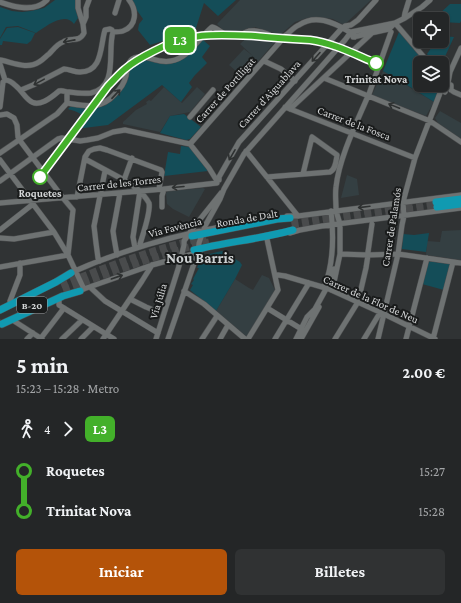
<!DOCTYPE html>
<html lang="es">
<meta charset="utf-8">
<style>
:root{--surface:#242627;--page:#303233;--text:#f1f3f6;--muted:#a3a5a7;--line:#414344;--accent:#b45309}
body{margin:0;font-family:"Crimson Pro",serif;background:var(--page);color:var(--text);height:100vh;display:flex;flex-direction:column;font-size:15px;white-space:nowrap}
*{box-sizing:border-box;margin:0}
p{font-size:13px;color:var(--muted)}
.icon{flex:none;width:22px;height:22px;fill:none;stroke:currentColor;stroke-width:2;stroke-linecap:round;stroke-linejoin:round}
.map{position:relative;height:339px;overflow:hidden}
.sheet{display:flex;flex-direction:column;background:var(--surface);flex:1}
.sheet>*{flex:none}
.badge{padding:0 8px;border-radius:6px;font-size:14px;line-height:26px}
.controls{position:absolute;left:413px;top:12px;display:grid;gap:8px}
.controls a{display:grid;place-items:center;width:36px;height:36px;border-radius:6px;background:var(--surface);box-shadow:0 1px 3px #0004,0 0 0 1px var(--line);font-size:20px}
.map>.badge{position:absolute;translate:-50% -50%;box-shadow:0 0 0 2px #fff}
.legs{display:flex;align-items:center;gap:6px;height:44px;padding:0 16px;font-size:13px}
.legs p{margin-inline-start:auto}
.head{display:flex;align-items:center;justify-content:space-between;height:68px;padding:0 16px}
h1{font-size:22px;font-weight:700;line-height:30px}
.cta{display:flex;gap:8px;margin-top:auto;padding:8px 16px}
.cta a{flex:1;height:46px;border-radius:6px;background:var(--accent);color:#fff;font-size:16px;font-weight:700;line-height:46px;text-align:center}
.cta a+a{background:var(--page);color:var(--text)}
ul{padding:0 16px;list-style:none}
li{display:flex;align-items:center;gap:14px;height:40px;font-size:15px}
li i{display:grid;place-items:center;width:6px;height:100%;margin:0 5px;background:currentColor}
li i::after{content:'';width:10px;height:10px;margin:-5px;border:3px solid;border-radius:50%;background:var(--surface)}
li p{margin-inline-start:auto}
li:first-child i{background:linear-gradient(#0000 50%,currentColor 0)}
li:last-child i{background:linear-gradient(currentColor 50%,#0000 0)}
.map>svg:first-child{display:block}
.built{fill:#343f42}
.green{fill:#144d58}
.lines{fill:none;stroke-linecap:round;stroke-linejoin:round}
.highway-tunnel{stroke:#494b4c;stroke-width:7;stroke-dasharray:7 3.5;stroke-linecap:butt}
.minor-casing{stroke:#4d4f50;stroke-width:6}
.highway-casing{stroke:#4d4f50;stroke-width:8}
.minor{stroke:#6e7272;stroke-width:5}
.highway{stroke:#109ab1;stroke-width:7}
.oneway{stroke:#2e3131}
.line-1-casing{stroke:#fff;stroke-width:9}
.line-1{stroke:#43b02a;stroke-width:6}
.stop-1-dot{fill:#fff;stroke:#43b02a;stroke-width:2}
.labels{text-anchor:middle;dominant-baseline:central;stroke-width:4;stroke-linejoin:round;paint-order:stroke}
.shield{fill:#191b1b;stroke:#9c9e9f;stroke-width:1}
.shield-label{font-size:10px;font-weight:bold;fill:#d4d6d7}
.stop-label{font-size:11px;font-weight:bold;fill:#d4d6d7;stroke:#191b1b}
.street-label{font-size:11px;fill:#d4d6d7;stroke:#191b1b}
.district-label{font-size:15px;font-weight:bold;fill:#ced2d3;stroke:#191b1b}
</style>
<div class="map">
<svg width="461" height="339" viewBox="0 0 461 339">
<rect width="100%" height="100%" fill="#303334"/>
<!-- built -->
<path class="built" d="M240 0H371L344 25 333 19 326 18H307L295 22 280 35 255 27 247 29 233 33 223 30 217 24Z
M257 33 274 40V43L244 78 229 65 244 49 253 56 240 44 250 34Z
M383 71 434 102 426 116 372 95Z
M164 87 182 103 197 87 205 94 190 112 170 116 160 132 123 124V122L136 110 147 104 146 102 149 100 151 101Z
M440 111 461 123V139L438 123 435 118Z
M347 175 357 179 359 195 341 198Z
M203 188 205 189 189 217 173 209 167 204 166 193 168 191Z
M461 230V260L426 255 427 241 440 242 442 231Z
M262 275 269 278 275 290 247 337 216 311 235 279 249 288 253 290Z"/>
<!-- green -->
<path class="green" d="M55 0H75V6L78 18 74 24C65 11 45 27 36 33L18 26 6 27 0 38V7L12 11 22 12 31 11 44 8Z
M132 0H236L218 16 204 3 195 31 150 45 138 30 139 24 143 19 136 9Z
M450 4H461V21L460 23 442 22V19H420V21L416 20 423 15 437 16Z
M18 27 35 33 31 41 27 44 3 41 2 45H0V39L7 28Z
M399 32 427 63H420V85H440L434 102 402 82 383 71Z
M442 36 454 37 442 63H435L427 54 436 41H442Z
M203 40 210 46 202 57 207 63 195 75 189 83 192 87 181 102 162 85 108 125 76 129 75 128C79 126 81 124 82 120 84 112 73 111 68 109L71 106 97 107 104 106 112 101 122 90 131 62 136 59H143L163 63 187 55Z
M184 114 201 127 190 139 186 140 160 133 170 116Z
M181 146 190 147 208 171 164 176 168 152 180 154Z
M429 233 426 252 402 249 403 234 414 235Z
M222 251 240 262 242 265 235 279 216 311 190 290 193 285 191 284 194 280 193 279 199 268H197C202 254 209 254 222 251Z
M428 261 451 264 444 290 422 284Z"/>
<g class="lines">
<!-- highway-tunnel -->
<path class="highway-tunnel" d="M291 221 436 202
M292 227 362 216 437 207
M61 285C108 266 156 248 206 237
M63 290C111 273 159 254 209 242
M0 321 1 320"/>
<!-- minor casing -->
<g class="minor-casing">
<path id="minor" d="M78 0V8L83 24
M0 2C14 7 35 13 47 0
M115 13 119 0
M404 18 405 13 409 0
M395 23 429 63
M345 26 351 25 358 20 376 0
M113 32C116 32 120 32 123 31 137 26 137 10 129 0
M353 37 389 29 395 23
M0 60C12 62 27 70 39 62 43 60 46 56 49 54 53 50 57 44 63 42 71 37 79 43 84 33L83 24 86 17V8L89 0
M264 61 281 69 295 81
M0 64 5 80
M442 77 446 81V83
M324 78 430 121 461 142
M5 80C10 80 13 83 16 86 21 90 24 96 29 100 38 109 52 97 59 91 63 90 65 92 69 92 76 93 84 94 91 93 119 87 107 51 113 32
M448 83 450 72 461 48
M21 90 33 85 64 69C69 69 74 72 79 72 103 73 100 46 105 30L110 29 112 30 113 32
M451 90 454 92 461 95
M445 92C441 89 442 85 446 83L451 85V90
M369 94 391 32
M67 103C86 106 101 110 115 94 121 88 124 84 126 76 127 70 128 60 134 58 142 54 153 60 161 61 186 65 196 40 212 27 219 28 223 36 231 36 237 37 243 33 249 31 260 29 271 36 282 40
M0 107 3 82 5 80
M285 107 415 158
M290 109 372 33
M0 115 7 114 14 118 17 125 18 137 21 142 63 198 73 210 68 255
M190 117 213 90
M190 144 286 35C290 32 294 27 299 25 315 14 333 22 348 31L351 32 355 37
M246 151 298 216
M0 153 51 118 57 114 67 103V92
M85 159 124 180 140 191 133 237 135 248
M0 160 54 232 68 255 84 289
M267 177 330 172C336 169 336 161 337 155L312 137 303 174
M124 180 132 158
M219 180V177L239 142 342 28
M0 181 58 139 62 138 80 141 87 140 98 138 113 132 125 130 190 144 209 168 217 181
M77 197 85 157 89 151 94 149 100 148 107 150 161 170 162 172 159 189
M0 203 164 189 217 183
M162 207V196L164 189
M336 209C336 201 335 194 336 187 339 158 357 122 368 96
M287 216H298L461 195
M0 230 33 204
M290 233 300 230 322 226 461 208
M0 238 14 239 54 232
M140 244C143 234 151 212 149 203 147 199 144 196 141 192
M368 252 372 224
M340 254 368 255 398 254 461 263
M117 255 114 238 113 231 120 193
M100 261 98 258 96 243 94 226 105 171
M0 267 68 255
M68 274C121 250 178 234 236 224
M275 275H278L285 276 329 289 384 314 435 339
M329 285 334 269
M91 288 105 301 158 333
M324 288C334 263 334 237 331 211
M331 290 333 287 340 254V224L336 211
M78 291 152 265 200 252
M184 291 204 304 245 339
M59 300V305L114 339
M132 300 146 307 156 311
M10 301 20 275V263
M267 308 303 330
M14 321 42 339
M41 338 64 308
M27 339 33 333
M62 339 82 320
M81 339 93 327
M103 339 142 281 152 265
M156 339 179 266 184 245V241L193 228 221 193
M168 339 198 252 199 243 205 226 220 199 224 189 244 154 345 40 351 32 395 23 405 18 422 7 430 0
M202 339 217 316
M220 339 228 325
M248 339 278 290 267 239
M275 339 309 283
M296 339 307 317 315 309 326 289
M301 339 319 307
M335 339 358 302 366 268 368 255
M364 339 378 316 380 314H384
M378 339 398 254 402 225 404 216 403 202 415 158 440 93 442 89
M406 339 427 258
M433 339 453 262"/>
</g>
<!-- highway casing -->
<g class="highway-casing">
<path id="highway" d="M436 202 461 199
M437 207 461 204
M192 236 277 219 290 218
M194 250C227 242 260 239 293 230
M0 310 56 282 71 273
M2 324 63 296 80 291"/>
</g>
<!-- minor -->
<use href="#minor" class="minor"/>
<!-- highway -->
<use href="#highway" class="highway"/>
</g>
<!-- one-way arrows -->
<defs><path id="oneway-shaft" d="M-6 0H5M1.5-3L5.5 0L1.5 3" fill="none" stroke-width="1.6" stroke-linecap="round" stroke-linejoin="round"/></defs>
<g class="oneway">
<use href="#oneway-shaft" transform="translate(69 41) rotate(169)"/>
<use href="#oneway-shaft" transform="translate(316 57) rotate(132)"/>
<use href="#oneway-shaft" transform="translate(39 82) rotate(151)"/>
<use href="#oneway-shaft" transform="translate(116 94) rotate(-47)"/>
<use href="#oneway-shaft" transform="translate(394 106) rotate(-158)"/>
<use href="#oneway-shaft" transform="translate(232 155) rotate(120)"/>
<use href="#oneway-shaft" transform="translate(178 187) rotate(175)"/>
<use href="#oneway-shaft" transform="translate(364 207) rotate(173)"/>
<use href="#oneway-shaft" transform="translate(117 277) rotate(-19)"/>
</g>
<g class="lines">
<!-- line-1 casing -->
<g class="line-1-casing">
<path id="line-1" d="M40 177 108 86C114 80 119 74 125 69 134 61 144 56 154 51 190 32 216 34 255 36 273 38 291 39 310 40 333 43 354 54 376 63"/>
</g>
<!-- line-1 -->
<use href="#line-1" class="line-1"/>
</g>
<!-- markers -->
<g class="stop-1-dot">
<circle cx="376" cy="63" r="7"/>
<circle cx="40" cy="177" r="7"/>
</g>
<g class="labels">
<!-- shield labels -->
<rect class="shield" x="17" y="297" width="30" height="16" rx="3"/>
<g class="shield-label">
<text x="32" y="305">B-20</text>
</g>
<!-- stop labels -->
<g class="stop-label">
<text x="376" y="79">Trinitat Nova</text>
<text x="40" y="193">Roquetes</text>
</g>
<!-- street labels -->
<g class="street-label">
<text transform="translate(225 90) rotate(-48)">Carrer de Portlligat</text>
<text transform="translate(269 94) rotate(-48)">Carrer d'Aiguablava</text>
<text transform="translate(354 123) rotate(21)">Carrer de la Fosca</text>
<text transform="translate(119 183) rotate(-6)">Carrer de les Torres</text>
<text transform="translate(247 218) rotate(-10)">Ronda de Dalt</text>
<text transform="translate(175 227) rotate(-14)">Via Favència</text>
<text transform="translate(391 227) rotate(-81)">Carrer de Palamós</text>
<text transform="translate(371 299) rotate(24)">Carrer de la Flor de Neu</text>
<text transform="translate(158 301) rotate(-73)">Via Júlia</text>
</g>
<!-- district labels -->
<g class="district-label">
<text x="200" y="258">Nou Barris</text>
</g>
</g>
</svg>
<div class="controls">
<a><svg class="icon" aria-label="locate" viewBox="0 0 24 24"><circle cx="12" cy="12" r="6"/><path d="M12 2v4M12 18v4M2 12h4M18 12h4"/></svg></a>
<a><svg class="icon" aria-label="layers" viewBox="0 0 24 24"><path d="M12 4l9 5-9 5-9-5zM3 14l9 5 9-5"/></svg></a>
</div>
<b class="badge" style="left:180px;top:40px;background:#43b02a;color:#fff">L3</b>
</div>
<section class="sheet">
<div class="head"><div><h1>5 min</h1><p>15:23 – 15:28 · Metro</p></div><b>2.00 €</b></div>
<div class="legs"><svg class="icon" aria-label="walk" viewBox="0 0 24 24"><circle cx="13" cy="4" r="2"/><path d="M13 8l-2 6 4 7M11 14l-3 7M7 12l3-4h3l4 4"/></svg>4<svg class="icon" aria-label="forward" viewBox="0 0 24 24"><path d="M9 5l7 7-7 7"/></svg><b class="badge" style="background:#43b02a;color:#fff">L3</b></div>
<ul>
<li><i style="color:#43b02a"></i><b>Roquetes</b><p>15:27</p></li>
<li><i style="color:#43b02a"></i><b>Trinitat Nova</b><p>15:28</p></li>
</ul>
<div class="cta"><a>Iniciar</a><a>Billetes</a></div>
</section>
